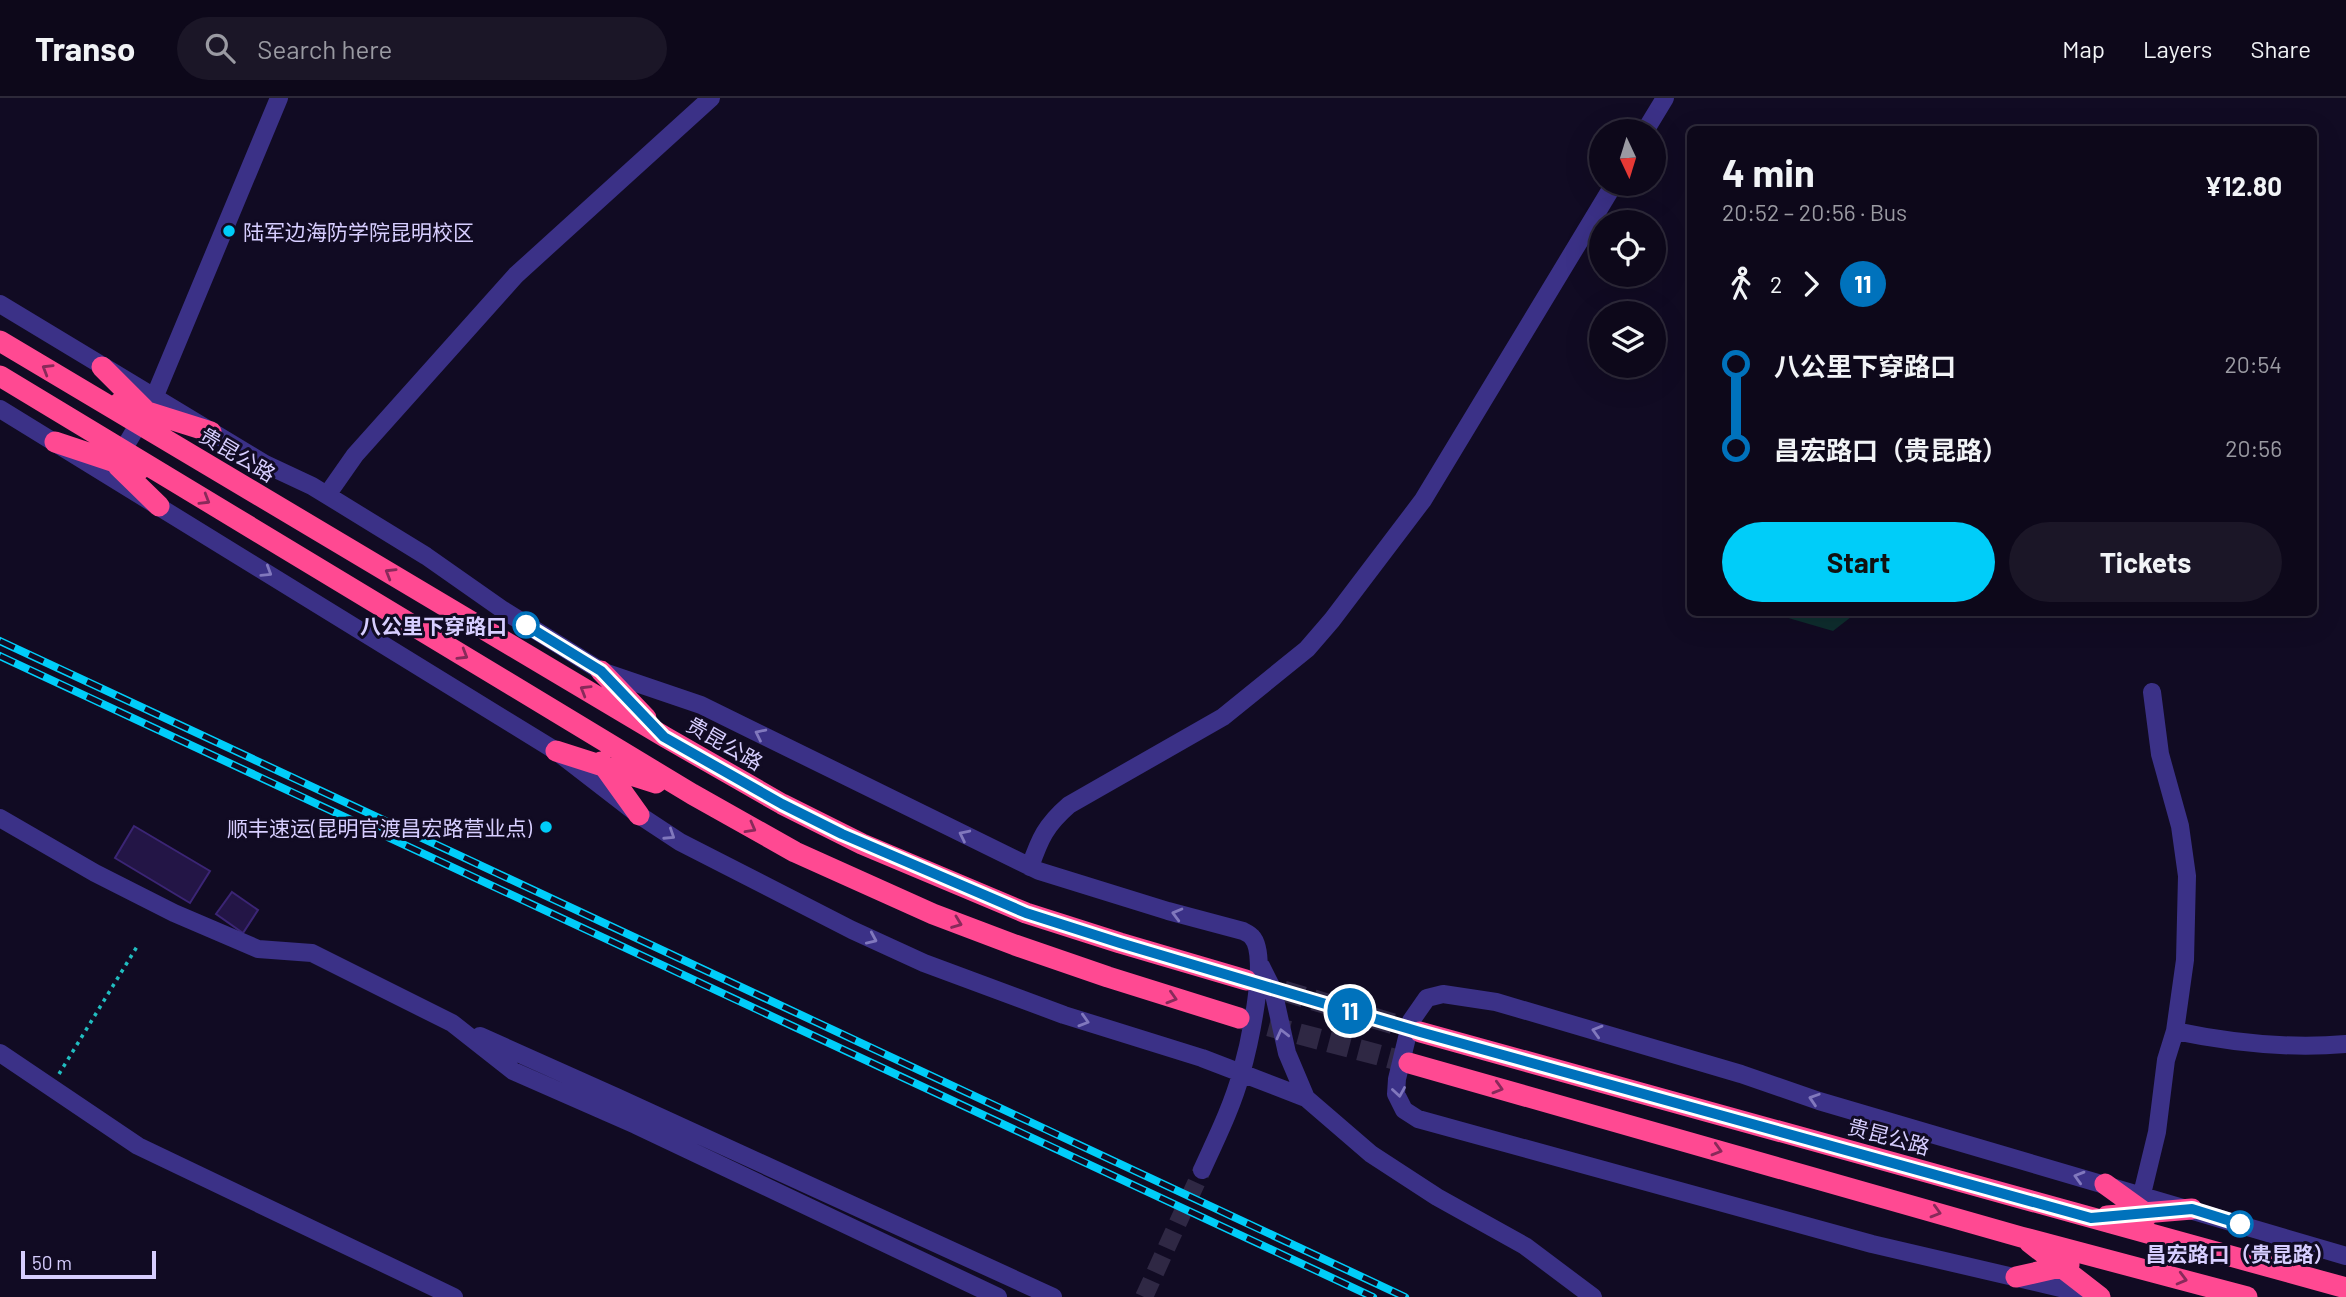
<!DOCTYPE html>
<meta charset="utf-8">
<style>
:root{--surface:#0d081a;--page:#1b1627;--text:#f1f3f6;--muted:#9a9aa2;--line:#2d2939;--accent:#00cdf9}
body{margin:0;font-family:Barlow,"Noto Sans SC",sans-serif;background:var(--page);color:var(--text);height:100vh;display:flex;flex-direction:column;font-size:26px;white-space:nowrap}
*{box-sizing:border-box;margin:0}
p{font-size:23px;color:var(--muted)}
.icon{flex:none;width:38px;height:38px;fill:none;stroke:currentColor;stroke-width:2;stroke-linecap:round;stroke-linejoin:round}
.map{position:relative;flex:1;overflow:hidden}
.drawer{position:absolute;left:1687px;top:28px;width:630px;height:490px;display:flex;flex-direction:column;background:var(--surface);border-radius:10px;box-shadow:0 7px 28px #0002,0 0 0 2px var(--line)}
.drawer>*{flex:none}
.badge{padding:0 14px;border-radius:23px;font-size:24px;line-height:46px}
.needle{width:46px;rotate:176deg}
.fabs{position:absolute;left:1589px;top:21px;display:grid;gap:14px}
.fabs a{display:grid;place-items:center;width:77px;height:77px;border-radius:50%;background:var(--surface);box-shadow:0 7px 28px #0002,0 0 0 2px var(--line);font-size:35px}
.scale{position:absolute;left:21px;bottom:18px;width:135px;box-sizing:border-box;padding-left:7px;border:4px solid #d7ceff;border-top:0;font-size:19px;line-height:24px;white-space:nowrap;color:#d7ceff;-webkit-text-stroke:5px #110b23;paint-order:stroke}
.map>.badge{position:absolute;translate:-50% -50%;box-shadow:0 0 0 4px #fff}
.legs{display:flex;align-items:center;gap:10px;height:77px;padding:0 35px;font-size:23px}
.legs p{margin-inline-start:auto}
.headline{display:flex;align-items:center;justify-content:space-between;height:119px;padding:0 35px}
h1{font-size:38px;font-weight:700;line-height:52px}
.action{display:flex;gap:14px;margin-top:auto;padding:14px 35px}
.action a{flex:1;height:80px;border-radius:42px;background:var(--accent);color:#111;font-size:28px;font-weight:700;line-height:80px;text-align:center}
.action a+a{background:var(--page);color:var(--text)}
ul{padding:0 35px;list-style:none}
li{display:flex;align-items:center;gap:24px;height:84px;font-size:26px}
li i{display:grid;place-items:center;width:10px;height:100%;margin:0 9px;background:currentColor}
li i::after{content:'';width:18px;height:18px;margin:-9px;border:5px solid;border-radius:50%;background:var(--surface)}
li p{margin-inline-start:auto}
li:first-child i{background:linear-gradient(#0000 50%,currentColor 0)}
li:last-child i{background:linear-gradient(currentColor 50%,#0000 0)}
header{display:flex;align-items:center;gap:42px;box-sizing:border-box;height:98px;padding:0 35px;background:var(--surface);border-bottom:2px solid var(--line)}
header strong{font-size:33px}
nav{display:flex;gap:38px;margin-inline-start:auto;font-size:24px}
.search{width:490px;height:63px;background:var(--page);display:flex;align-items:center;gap:18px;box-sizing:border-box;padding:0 24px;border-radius:38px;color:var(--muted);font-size:26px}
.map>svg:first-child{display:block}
.green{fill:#0e2d2e}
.building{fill:#231546;stroke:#3b2575;stroke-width:2}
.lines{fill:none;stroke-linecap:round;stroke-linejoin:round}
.minor-tunnel{stroke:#2f2844;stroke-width:18;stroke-dasharray:18 9;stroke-linecap:butt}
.highway-tunnel{stroke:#2f2844;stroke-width:21;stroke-dasharray:21 10;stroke-linecap:butt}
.path{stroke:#21bdc0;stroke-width:3.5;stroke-dasharray:3.5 5;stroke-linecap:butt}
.minor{stroke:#3b3187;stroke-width:18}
.highway{stroke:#ff4992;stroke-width:21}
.rail-casing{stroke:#00cdf9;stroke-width:8}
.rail{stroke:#110b23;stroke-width:5;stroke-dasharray:16;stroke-linecap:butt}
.oneway{stroke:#882a5a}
.oneway2{stroke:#8178bd}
.line-1-casing{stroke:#fff;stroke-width:16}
.line-1{stroke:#0072bc;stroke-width:10}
.poi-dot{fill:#00cdf9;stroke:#110b23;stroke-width:2.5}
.stop-1-dot{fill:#fff;stroke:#0072bc;stroke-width:3.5}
.labels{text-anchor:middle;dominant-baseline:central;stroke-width:6;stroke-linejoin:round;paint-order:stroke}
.poi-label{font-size:21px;fill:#d7ceff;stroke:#110b23;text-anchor:start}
.street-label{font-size:21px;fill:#d7ceff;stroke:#110b23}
.stop-label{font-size:21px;font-weight:bold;fill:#d7ceff;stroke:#110b23;text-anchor:end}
</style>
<header>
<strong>Transo</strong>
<div class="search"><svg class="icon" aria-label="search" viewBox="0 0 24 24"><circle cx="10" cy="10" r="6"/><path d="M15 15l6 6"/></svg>Search here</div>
<nav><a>Map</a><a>Layers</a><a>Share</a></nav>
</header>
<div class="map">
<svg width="2346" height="1199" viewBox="0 0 2346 1199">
<rect width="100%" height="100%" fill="#110b23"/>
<!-- green -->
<path class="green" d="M1771 515H1852L1851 519 1833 533Z"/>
<!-- building -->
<path class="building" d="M134 728 210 773 190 805 115 760Z
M232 794 258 812 243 835 216 816Z"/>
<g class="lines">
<!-- minor-tunnel -->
<path class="minor-tunnel" d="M1144 1199 1202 1072"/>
<!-- highway-tunnel -->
<path class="highway-tunnel" d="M1254 884 1420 934
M1239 920 1409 965"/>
<!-- path -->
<path class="path" d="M59 976 138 847"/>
<!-- minor -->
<path class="minor" d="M1645 33 1665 0
M0 206 265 366 312 388 426 458 503 512 601 573 701 607 1039 773 1168 813 1243 833C1245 834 1251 837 1252 839 1270 858 1248 951 1241 976 1232 1009 1216 1041 1202 1072
M0 311 556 653 639 717 680 744 852 832 924 865 1064 917 1202 960 1306 1000
M117 362 154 300 279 0
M327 397 355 357 516 177 711 0
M0 720 95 775 174 815 258 851 312 855 452 925 513 973 636 1027 998 1199
M1030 769C1040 740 1046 727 1069 707L1223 619 1307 551 1332 522 1423 402 1614 86
M1261 868 1273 892 1287 955 1306 1000 1371 1056 1437 1099 1525 1148 1593 1199
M2175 933C2232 945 2288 951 2346 946
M480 938 614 998
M0 955 138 1048 454 1199
M606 1014 614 998 1053 1199
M2142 1096 2157 1034 2166 962 2175 933 2185 862 2187 778 2180 728 2160 656 2152 594
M2099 1199 1872 1146 1418 1021 1404 1012 1396 996 1397 981 1411 923 1427 900 1443 896 1496 904 1741 976 1819 1003 2346 1158"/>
<!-- highway -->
<path class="highway" d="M0 243 665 639 782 706 862 746 1026 815 1120 845 1246 882
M102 269 144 311
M0 278 692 696 795 754 933 816 1015 847 1108 879 1239 920
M119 305 211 334
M55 344 139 372
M118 368 159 408
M601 573 646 620
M556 653 656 685
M601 664 639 717
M1420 934 2346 1190
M1409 965 2021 1139 2247 1199
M2105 1086 2148 1117
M2107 1118 2192 1111
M2029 1144 2100 1199
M2016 1179 2069 1167"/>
<!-- rail casing -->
<g class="rail-casing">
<path id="rail" d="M0 543 1405 1199
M0 558 1373 1199"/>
</g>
<!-- rail -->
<use href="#rail" class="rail"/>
</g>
<!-- one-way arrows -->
<defs><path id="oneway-chevron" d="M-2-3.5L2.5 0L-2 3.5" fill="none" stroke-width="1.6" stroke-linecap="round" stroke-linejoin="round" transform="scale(1.75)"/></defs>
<g class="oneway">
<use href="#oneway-chevron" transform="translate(47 271) rotate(-149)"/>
<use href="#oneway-chevron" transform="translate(205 402) rotate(31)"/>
<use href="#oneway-chevron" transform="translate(390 475) rotate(-149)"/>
<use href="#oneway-chevron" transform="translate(463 557) rotate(31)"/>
<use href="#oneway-chevron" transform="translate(585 592) rotate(-149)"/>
<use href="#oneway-chevron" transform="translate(751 730) rotate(29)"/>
<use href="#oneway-chevron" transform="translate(957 825) rotate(21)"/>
<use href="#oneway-chevron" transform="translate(1172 900) rotate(17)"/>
<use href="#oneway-chevron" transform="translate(1498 990) rotate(16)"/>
<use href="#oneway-chevron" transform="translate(1717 1052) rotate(16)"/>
<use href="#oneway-chevron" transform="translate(1936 1114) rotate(16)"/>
<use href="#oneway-chevron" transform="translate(2182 1181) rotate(15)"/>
</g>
<g class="oneway2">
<use href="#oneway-chevron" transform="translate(267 474) rotate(32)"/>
<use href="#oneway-chevron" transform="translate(760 636) rotate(-154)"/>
<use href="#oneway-chevron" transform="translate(670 737) rotate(33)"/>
<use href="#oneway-chevron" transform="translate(964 737) rotate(-154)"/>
<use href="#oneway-chevron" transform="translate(1177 816) rotate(-165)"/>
<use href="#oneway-chevron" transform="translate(872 841) rotate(24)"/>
<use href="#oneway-chevron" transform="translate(1084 923) rotate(17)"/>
<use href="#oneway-chevron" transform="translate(1597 933) rotate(-164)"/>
<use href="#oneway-chevron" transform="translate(1282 936) rotate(-104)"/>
<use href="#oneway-chevron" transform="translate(1399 994) rotate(81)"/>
<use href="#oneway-chevron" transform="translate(1814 1001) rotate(-162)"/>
<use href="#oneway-chevron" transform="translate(2079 1079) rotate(-164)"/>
</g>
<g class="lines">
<!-- line-1 casing -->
<g class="line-1-casing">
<path id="line-1" d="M526 527 601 573 664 639 782 706 842 736 1026 815 1120 845 1420 934 2091 1120 2192 1111 2240 1126"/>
</g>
<!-- line-1 -->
<use href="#line-1" class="line-1"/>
</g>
<!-- markers -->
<g class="poi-dot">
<circle cx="229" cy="133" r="7"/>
<circle cx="546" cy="729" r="7"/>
</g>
<g class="stop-1-dot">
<circle cx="526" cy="527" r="12"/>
<circle cx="2240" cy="1126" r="12"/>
</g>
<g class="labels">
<!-- poi labels -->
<g class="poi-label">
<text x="243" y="133">陆军边海防学院昆明校区</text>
<text x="532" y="729" text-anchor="end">顺丰速运(昆明官渡昌宏路营业点)</text>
</g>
<!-- street labels -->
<g class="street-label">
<text transform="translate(238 356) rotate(31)">贵昆公路</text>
<text transform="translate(725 645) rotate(30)">贵昆公路</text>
<text transform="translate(1889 1038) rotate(15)">贵昆公路</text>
</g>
<!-- stop labels -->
<g class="stop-label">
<text x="507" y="527">八公里下穿路口</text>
<text x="2240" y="1155" text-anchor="middle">昌宏路口（贵昆路）</text>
</g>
</g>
</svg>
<div class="fabs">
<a><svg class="needle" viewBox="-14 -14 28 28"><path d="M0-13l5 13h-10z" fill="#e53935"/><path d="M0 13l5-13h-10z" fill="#9a9aa2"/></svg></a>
<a><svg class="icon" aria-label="locate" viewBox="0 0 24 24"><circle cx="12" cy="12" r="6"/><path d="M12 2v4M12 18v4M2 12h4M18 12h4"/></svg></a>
<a><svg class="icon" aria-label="layers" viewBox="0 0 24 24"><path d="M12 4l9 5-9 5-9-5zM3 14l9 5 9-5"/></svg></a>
</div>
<div class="scale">50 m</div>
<b class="badge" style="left:1350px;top:913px;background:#0072bc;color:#fff">11</b>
<section class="drawer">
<div class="headline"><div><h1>4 min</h1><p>20:52 – 20:56 · Bus</p></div><b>¥12.80</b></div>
<div class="legs"><svg class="icon" aria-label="walk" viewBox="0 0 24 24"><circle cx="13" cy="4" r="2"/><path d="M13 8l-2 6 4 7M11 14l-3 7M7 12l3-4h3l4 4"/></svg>2<svg class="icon" aria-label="forward" viewBox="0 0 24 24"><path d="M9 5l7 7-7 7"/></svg><b class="badge" style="background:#0072bc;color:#fff">11</b></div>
<ul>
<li><i style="color:#0072bc"></i><b>八公里下穿路口</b><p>20:54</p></li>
<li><i style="color:#0072bc"></i><b>昌宏路口（贵昆路）</b><p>20:56</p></li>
</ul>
<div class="action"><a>Start</a><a>Tickets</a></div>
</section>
</div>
